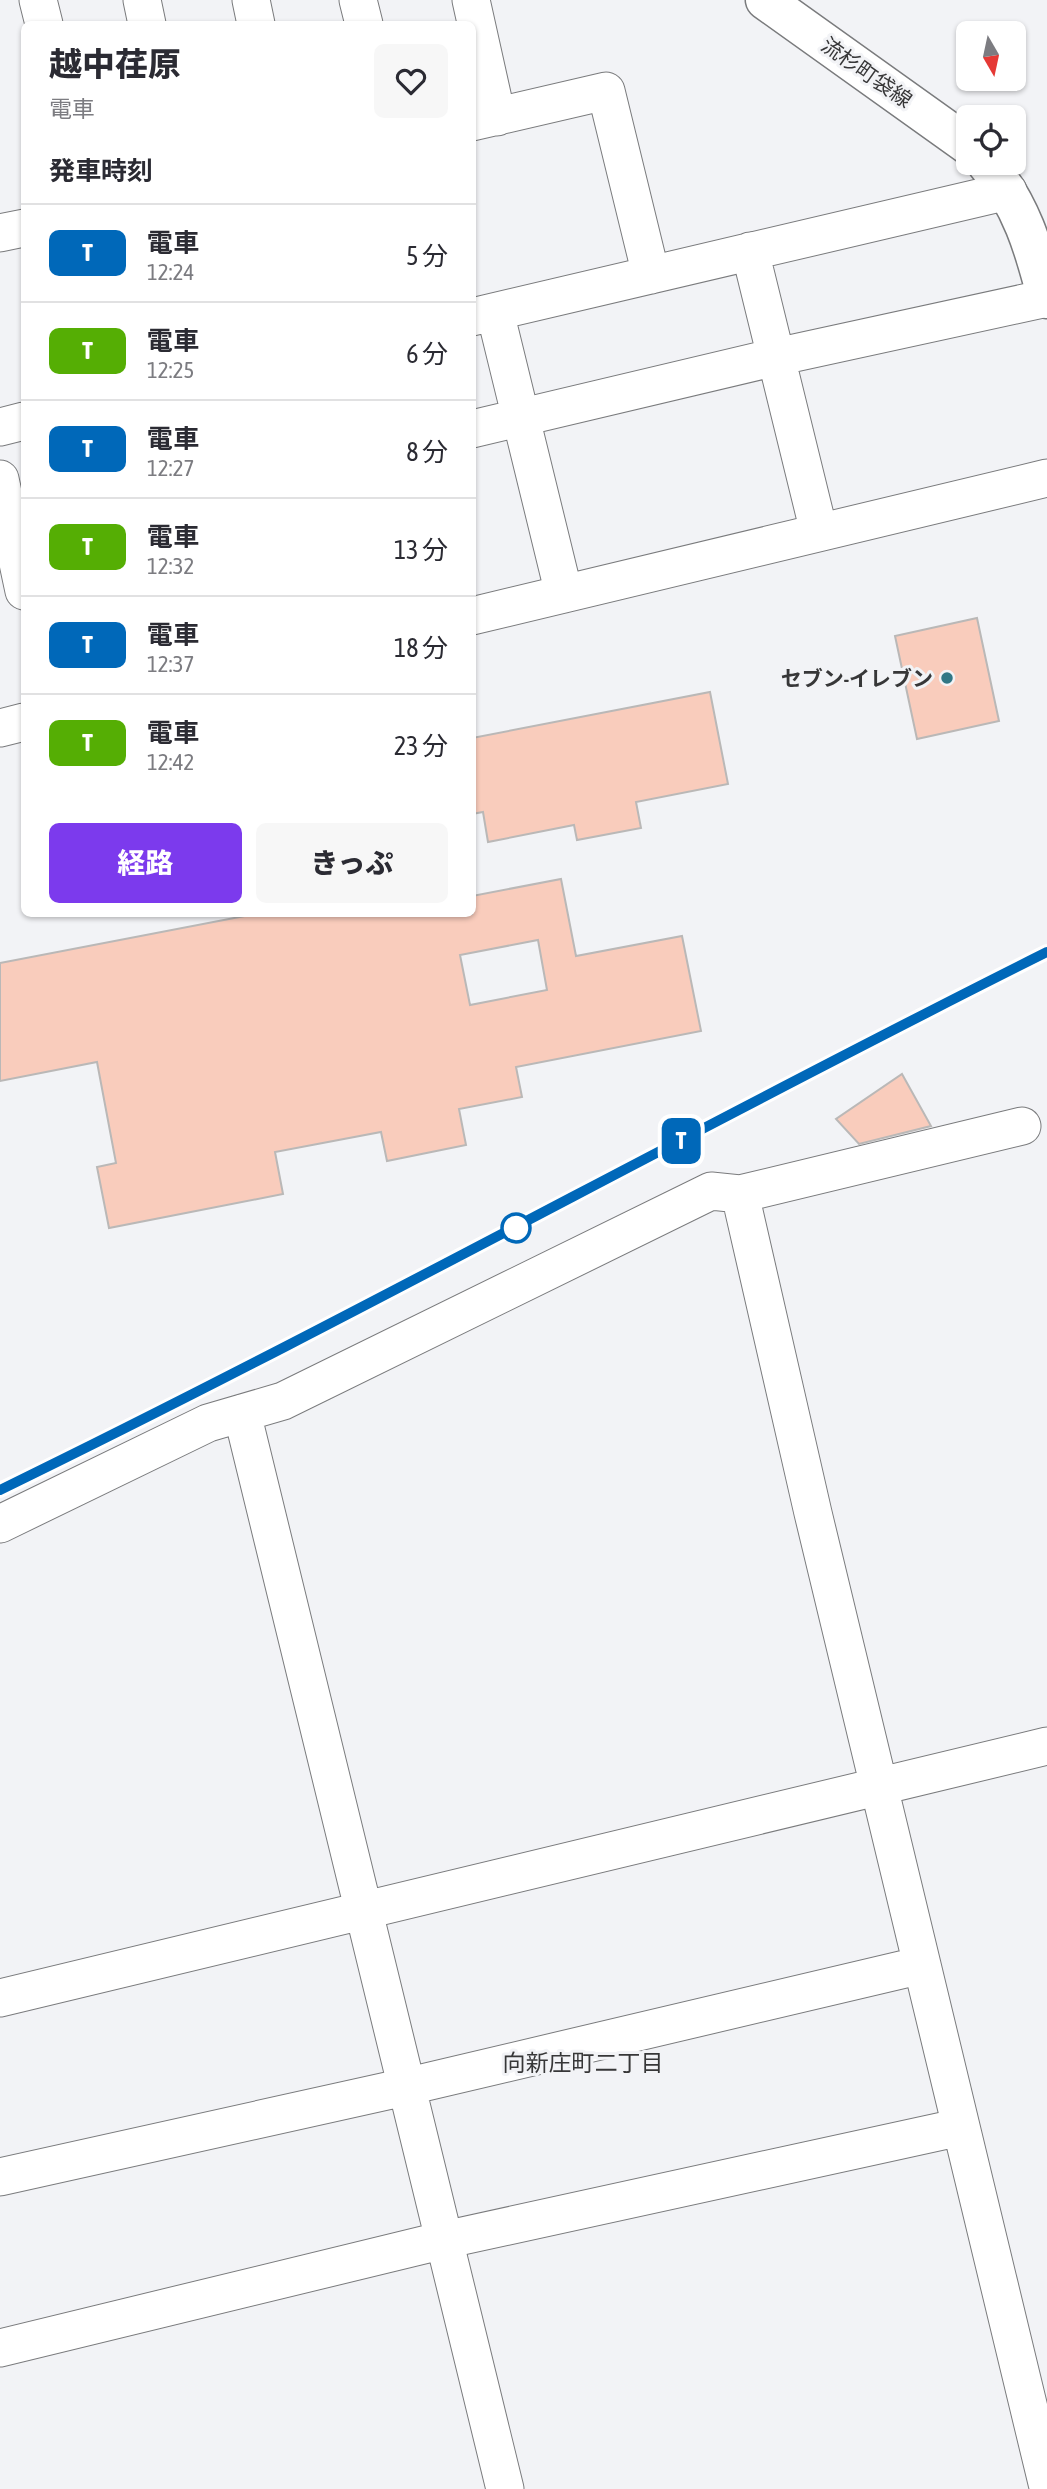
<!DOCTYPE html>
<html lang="ja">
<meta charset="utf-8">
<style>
:root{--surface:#fff;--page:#f7f7f7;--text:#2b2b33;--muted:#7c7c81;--line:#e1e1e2;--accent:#7c3aed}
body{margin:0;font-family:"Asap Condensed","Noto Sans JP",sans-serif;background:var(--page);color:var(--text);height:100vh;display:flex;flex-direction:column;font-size:26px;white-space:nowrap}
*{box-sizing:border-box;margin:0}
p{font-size:23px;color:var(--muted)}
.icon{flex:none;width:38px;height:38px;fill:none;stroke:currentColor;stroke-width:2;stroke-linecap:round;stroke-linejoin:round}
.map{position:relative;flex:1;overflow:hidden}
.sheet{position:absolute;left:21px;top:21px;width:455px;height:896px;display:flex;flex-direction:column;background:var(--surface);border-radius:10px;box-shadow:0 2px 5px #0004}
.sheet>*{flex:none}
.badge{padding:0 14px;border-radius:10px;font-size:24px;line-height:46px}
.needle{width:46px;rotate:171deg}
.controls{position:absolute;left:956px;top:21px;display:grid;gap:14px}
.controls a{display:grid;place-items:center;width:70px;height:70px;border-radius:10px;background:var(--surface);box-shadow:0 2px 5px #0004;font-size:35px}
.map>.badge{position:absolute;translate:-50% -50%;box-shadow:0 0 0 4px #fff}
h2{padding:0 28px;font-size:26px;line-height:63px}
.round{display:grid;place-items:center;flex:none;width:74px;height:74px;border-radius:10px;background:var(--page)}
.summary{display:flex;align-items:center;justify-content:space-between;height:119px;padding:0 28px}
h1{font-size:33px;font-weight:800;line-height:52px}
.button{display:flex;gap:14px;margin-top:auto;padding:14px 28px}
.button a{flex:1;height:80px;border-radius:10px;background:var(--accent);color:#fff;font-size:28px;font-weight:800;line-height:80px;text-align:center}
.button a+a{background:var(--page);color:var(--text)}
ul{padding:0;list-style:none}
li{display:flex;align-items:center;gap:21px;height:98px;padding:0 28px;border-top:2px solid var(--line)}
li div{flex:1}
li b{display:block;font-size:26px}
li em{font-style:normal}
li .badge{min-width:77px;font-weight:700;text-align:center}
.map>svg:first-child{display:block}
.building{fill:#f9ccbc;stroke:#bab8b7;stroke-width:2;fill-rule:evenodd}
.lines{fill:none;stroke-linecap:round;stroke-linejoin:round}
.street-casing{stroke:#7a7b7d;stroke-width:39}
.secondary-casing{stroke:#7a7b7d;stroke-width:41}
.street{stroke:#fff;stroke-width:37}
.secondary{stroke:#fff;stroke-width:38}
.rail-casing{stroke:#898a8c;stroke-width:8}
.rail{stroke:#f2f3f6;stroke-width:5;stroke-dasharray:16;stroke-linecap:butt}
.line-casing{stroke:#fff;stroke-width:16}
.line{stroke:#0068b9;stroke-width:10}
.poi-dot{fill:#317785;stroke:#f2f3f6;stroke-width:2.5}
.stop-dot{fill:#fff;stroke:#0068b9;stroke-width:3.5}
.labels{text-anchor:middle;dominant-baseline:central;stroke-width:6;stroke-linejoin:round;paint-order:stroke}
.street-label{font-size:21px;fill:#373738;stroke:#f2f3f6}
.poi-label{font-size:21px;font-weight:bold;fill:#373738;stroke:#f2f3f6;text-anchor:end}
.neighbourhood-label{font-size:23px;fill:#373738;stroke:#f2f3f6}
</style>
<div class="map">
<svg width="1047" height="2489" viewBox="0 0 1047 2489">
<rect width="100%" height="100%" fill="#f2f3f6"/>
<!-- building -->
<path class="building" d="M977 618 999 721 917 739 895 636Z
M710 692 728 784 636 802 641 828 577 840 574 825 488 842 483 812 472 814V738Z
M561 879 576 956 682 936 701 1031 516 1067 522 1097 459 1109 466 1145 387 1161 381 1132 275 1152 283 1194 109 1228 97 1167 116 1163 97 1062 0 1081V963L255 914H472V896ZM538 940 547 990 470 1005 460 955Z
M902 1074 931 1126 859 1144 836 1119Z"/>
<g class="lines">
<!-- street casing -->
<g class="street-casing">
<path id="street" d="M38 0 44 24
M142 0 147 24
M251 0 256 24
M358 0 364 24
M471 0 497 117
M472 122 606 91 651 275
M0 233 24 228
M750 251 819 532
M495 312 564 594
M472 317 1008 191
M0 427 24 421
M472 429 776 357 1047 298
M0 479 24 591
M472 616 1047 478
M0 728 24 722
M740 1194 813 1513 1047 2483
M242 1413 505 2489
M0 1524 208 1423 283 1401 711 1191 740 1194 1022 1126
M0 1998 1047 1746
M0 2177 405 2087 922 1965
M0 2348 444 2240 961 2127"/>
</g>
<!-- secondary casing -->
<g class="secondary-casing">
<path id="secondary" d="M765 0 968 145
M986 163C1021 203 1034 248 1047 299"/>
</g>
<!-- street -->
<use href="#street" class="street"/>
<!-- secondary -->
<use href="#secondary" class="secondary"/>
<!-- rail casing -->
<g class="rail-casing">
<path id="rail" d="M0 1491C353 1318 696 1127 1047 952"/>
</g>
<!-- rail -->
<use href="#rail" class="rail"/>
</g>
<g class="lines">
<!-- line casing -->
<g class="line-casing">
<path id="line" d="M0 1490C353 1318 696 1127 1047 952"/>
</g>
<!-- line -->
<use href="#line" class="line"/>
</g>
<!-- markers -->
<circle class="poi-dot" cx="947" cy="678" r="7"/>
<circle class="stop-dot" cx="516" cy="1228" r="14"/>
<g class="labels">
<!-- street labels -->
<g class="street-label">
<text transform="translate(867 72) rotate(35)">流杉町袋線</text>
</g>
<!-- poi labels -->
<g class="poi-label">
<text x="933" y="678">セブン-イレブン</text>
</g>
<!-- neighbourhood labels -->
<g class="neighbourhood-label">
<text x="583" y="2063">向新庄町二丁目</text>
</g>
</g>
</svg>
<div class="controls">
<a><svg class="needle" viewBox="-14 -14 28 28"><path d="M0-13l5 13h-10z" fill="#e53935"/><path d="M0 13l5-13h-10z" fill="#7c7c81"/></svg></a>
<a><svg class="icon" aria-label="locate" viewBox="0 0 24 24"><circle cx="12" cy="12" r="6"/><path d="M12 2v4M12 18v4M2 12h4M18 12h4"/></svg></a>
</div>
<b class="badge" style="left:681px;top:1141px;background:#0068b9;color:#fff">T</b>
<section class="sheet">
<div class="summary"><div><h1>越中荏原</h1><p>電車</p></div><a class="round"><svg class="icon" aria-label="heart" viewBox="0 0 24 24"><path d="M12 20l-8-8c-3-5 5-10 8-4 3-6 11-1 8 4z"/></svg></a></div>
<h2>発車時刻</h2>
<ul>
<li><span class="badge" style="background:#0068b9;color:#fff">T</span><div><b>電車</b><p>12:24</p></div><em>5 分</em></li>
<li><span class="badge" style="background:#55ae04;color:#fff">T</span><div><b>電車</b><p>12:25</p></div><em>6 分</em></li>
<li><span class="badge" style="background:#0068b9;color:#fff">T</span><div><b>電車</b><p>12:27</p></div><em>8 分</em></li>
<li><span class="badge" style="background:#55ae04;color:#fff">T</span><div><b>電車</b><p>12:32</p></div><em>13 分</em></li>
<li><span class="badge" style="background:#0068b9;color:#fff">T</span><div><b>電車</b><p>12:37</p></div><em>18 分</em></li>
<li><span class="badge" style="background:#55ae04;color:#fff">T</span><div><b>電車</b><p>12:42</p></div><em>23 分</em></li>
</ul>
<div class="button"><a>経路</a><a>きっぷ</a></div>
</section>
</div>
